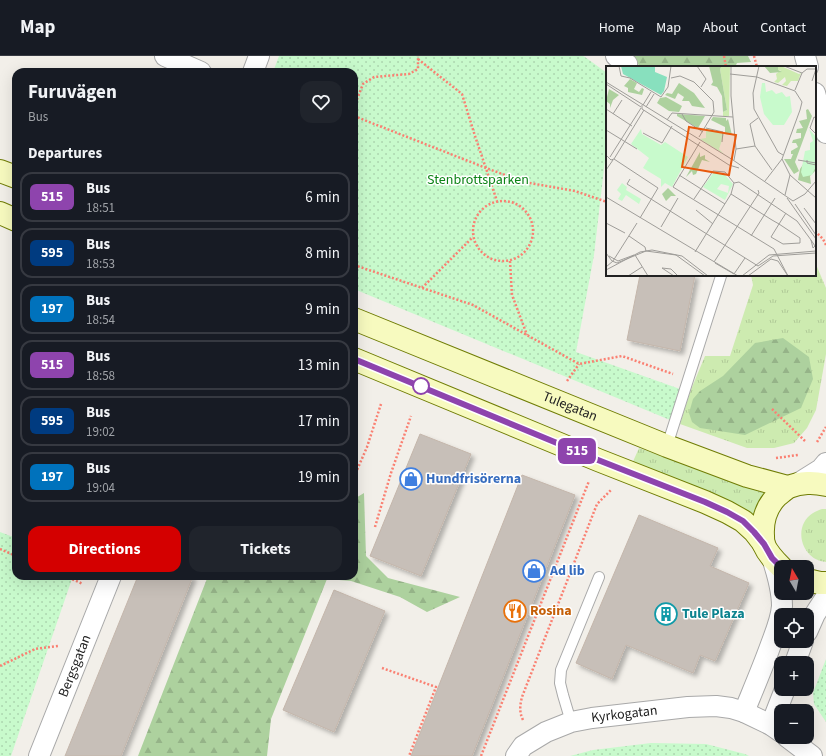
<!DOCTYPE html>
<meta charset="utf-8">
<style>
:root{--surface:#171b24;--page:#20242c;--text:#f1f3f6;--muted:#9ea1a6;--line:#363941;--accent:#d40000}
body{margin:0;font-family:"Source Sans 3",sans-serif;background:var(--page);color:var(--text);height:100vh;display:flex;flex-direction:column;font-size:15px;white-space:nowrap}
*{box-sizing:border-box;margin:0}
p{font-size:13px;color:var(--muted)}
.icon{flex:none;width:22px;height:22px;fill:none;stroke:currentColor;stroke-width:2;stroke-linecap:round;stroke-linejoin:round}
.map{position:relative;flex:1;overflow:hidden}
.drawer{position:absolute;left:12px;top:12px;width:346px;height:512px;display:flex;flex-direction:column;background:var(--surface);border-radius:12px;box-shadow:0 4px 16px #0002}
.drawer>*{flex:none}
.badge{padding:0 8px;border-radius:6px;font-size:14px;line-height:26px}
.needle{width:26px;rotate:350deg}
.buttons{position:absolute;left:774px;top:504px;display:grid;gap:8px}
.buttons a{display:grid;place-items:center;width:40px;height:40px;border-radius:8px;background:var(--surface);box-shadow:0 4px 16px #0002;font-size:20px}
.map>.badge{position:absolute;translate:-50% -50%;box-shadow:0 0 0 2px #fff}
h2{padding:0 16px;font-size:15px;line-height:36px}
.round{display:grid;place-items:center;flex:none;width:42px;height:42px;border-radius:12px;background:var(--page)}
.headline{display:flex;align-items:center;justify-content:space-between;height:68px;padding:0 16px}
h1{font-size:19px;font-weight:700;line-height:30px}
.primary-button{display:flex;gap:8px;margin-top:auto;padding:8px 16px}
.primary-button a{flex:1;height:46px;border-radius:12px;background:var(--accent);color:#fff;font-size:16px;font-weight:700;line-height:46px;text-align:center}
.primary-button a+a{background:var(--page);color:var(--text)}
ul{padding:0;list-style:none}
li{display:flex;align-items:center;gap:12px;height:50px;margin:0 8px 6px;padding:0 8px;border:2px solid var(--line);border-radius:12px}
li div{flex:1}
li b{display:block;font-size:15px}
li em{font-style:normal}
li .badge{min-width:44px;font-weight:700;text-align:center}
header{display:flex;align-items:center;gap:24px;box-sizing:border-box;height:56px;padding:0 20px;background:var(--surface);border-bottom:1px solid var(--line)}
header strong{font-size:19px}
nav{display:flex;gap:22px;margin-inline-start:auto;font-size:14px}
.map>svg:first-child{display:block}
.grass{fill:url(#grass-tufts)}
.forest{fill:url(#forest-firs)}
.park{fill:url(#park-dots)}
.building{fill:#c7bfb8;stroke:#c4b6ab;filter:url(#shadow)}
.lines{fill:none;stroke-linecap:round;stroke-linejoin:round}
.lane-casing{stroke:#a9a9a9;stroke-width:12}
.street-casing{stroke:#a9a9a9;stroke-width:22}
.secondary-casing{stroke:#707d05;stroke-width:24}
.path{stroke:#fa8072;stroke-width:2.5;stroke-dasharray:2 2;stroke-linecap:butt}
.lane{stroke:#fff;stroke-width:10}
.street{stroke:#fff;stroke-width:20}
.secondary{stroke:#f7fabf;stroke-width:22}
.line-casing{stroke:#fff;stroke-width:9}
.line{stroke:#8e44ad;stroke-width:6}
.stop-dot{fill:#fff;stroke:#8e44ad;stroke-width:2}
.labels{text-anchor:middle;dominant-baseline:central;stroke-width:3;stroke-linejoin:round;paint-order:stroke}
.park-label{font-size:14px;fill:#0c8416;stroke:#fff}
.street-label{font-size:14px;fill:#222;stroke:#fff}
.shop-label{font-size:14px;font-weight:bold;fill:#366cbe;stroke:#fff;text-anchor:start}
.food-label{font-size:14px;font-weight:bold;fill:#c56008;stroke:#fff;text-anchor:start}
.culture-label{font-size:14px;font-weight:bold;fill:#0d838f;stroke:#fff;text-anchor:start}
.inset-road{fill:none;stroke:#9f9d99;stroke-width:1}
.view{fill:#e8590c;fill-opacity:0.15;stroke:#e8590c;stroke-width:2}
.inset-edge{fill:none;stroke:#222;stroke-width:2}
</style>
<header>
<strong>Map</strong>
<nav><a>Home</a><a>Map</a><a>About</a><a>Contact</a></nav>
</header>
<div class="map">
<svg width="826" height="700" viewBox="0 0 826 700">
<defs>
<pattern id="grass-tufts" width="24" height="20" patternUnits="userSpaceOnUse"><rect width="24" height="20" fill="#cdebb0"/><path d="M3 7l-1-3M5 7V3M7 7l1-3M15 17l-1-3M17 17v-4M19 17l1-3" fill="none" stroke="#b0c997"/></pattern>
<pattern id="forest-firs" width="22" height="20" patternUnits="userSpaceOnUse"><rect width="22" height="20" fill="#add19e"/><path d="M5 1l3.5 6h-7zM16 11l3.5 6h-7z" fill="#95b388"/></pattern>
<pattern id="park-dots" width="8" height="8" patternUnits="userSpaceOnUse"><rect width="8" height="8" fill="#c8facc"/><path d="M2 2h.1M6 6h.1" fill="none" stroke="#acd6af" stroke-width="1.8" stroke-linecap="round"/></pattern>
<filter id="shadow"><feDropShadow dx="3.5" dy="3.5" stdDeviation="2" flood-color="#0004"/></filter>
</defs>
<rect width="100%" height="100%" fill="#f2efe9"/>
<!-- grass -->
<path class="grass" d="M815 206 826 232V298L816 354 807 372 794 387 774 392H747L680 368 690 336 705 300H730L753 229 751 219H815Z
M639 392 768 438 758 464 631 410Z
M822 453H826V506C801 504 792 470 813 457 816 455 819 454 822 453Z"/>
<!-- forest -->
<path class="forest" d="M629 0H748L751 6 737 7 735 11H641Z
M783 282 809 301 813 323 801 352 745 379 700 372 692 366 689 357 693 343 700 335 723 320 755 287Z
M364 437 366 500 388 522 460 541 427 556 400 541 351 525 327 523 271 663 267 700H138L208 520H354V443Z"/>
<!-- park -->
<path class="park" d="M279 0H583L585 1 607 17V87L594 199 576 296 680 333 670 364 354 233V16H273Z
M0 476 16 482V520H73L11 700H0Z
M826 603V666L814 648 813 637Z
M651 687 706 688 745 698 749 700H570L593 694Z"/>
<!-- building -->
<path class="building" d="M640 219H695L680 295 627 284Z
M420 378 471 398 421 520 370 500Z
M522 419 575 439 472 700H411Z
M639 459 718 492 710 510 749 527 715 605 700 599 693 617 626 589 612 623 576 607Z
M138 520H193L121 700H65Z
M334 534 385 555 334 676 283 654Z"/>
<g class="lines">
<!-- lane casing -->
<g class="lane-casing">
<path id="lane" d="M667 390 721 220
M571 666 563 639 560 627 561 614 599 521"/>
</g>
<!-- street casing -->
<g class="street-casing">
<g id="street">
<path d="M165 0 201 16"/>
<path d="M616 0 627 8 626 11"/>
<path d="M805 0 808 11"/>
<path d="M253 16 259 0"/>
<path d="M815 37 826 77"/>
<path d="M797 428 821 413 826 407"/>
<path d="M807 576 815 558 826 541"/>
<path d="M795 607 803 585"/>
<path d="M744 656C753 634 762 613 770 591 775 577 781 564 782 550 782 533 777 517 772 502"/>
<path d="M771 669 785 633"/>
<path d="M787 681 812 700"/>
<path id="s1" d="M39 700 111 520"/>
<path id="s2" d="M516 700 523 690 546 676 571 666 592 662 688 651 716 650 731 652 744 656 771 669 781 676"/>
</g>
</g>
<!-- secondary casing -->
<g class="secondary-casing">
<g id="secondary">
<path d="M0 115 16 121"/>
<path d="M0 157 16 164"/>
<path id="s3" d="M354 263 667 390 747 420 788 431"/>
<path d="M354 303 598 404 705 446 727 456 743 465 754 475 764 488"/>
<path d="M781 511C774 504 768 498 764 489 763 486 763 483 763 480 762 464 766 451 777 440 781 437 785 433 789 431 800 426 815 426 826 429"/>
<path d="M807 524 820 527H826"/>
</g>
</g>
<!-- path -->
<path class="path" d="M724 0 726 11
M754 0 757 11
M418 3 462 38 475 80 497 145
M354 51 363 28 374 21 409 18 418 13V0
M354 60 486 112 524 126 575 135 607 146
M473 175a30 30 0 1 1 60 0a30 30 0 1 1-60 0Z
M815 175 823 183 826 189
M510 205 512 239 527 279
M354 209 473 249 579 308 622 300 673 318
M422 232 473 181
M567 325 579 308
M772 353 805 385
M817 386 826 371
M776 402 798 399
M354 421 367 391 381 348
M375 471 391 417 411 360
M0 493 16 500
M65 520 83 528
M0 610 35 593 58 590
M382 612 436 631 409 700
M523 664C519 656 520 649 522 641L597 448 611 434
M481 700 589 425"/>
<!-- lane -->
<use href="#lane" class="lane"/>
<!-- street -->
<use href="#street" class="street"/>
<!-- secondary -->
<use href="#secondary" class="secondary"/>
</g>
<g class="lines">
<!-- line casing -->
<g class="line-casing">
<path id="line" d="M354 303 598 404 705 446 727 456 743 465 754 476 764 488 772 502 781 511"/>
</g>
<!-- line -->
<use href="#line" class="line"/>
</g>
<!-- icons -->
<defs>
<g id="shop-ring" transform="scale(1.15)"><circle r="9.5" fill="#fff" stroke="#3f7fe0" stroke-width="1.5"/><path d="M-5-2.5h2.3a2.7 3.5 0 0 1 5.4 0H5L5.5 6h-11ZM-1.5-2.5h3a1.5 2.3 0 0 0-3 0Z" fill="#3f7fe0"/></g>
<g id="restaurant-ring" transform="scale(1.15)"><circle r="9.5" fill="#fff" stroke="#e8710a" stroke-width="1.5"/><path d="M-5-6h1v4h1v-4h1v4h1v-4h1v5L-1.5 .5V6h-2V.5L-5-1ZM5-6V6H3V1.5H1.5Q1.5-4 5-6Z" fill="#e8710a"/></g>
<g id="building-ring" transform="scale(1.15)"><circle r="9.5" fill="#fff" stroke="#0f9aa8" stroke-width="1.5"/><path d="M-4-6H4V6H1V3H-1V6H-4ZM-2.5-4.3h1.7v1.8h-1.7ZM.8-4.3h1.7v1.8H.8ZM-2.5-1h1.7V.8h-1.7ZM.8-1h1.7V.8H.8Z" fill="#0f9aa8"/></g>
</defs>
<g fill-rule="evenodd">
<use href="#shop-ring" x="411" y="423"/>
<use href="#shop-ring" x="534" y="515"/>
<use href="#restaurant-ring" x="515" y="555"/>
<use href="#building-ring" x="666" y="558"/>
</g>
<!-- markers -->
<circle class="stop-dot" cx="421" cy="330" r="8"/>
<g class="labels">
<!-- park labels -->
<g class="park-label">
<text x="478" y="124">Stenbrottsparken</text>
</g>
<!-- street labels -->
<g class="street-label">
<text stroke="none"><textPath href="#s3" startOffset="233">Tulegatan</textPath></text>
<text stroke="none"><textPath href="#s1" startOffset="97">Bergsgatan</textPath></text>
<text stroke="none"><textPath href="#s2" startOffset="120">Kyrkogatan</textPath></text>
</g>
<!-- shop labels -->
<g class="shop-label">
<text x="426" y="423">Hundfrisörerna</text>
<text x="550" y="515">Ad lib</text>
</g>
<!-- food labels -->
<g class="food-label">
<text x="530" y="555">Rosina</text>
</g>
<!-- culture labels -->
<g class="culture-label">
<text x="682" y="558">Tule Plaza</text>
</g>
</g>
<!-- overview -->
<g transform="translate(606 10)">
<rect width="210" height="210" fill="#f2efe9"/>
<path d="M116 0H124L123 50H117V46L121 44 114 3ZM171 0H175L193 8 195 7 192 15H185L181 20 176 19 180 15 179 11 172 17 168 16 171 13 170 8 175 4 172 5Z" fill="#cdebb0"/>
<path d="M103 0H116L114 3 121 44 117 46 116 30 111 21 105 19 107 16ZM158 0H172V4L176 6 164 7ZM24 13 31 17 28 23 33 26 36 22 38 23 36 29 22 26V22L18 20ZM73 17 88 27 99 42 86 40 83 35H76L78 31 72 27 69 33 59 29 61 27 66 28ZM3 23 13 29 7 34 4 42V38L0 35ZM60 31 76 40 73 46 63 45 51 37 54 32ZM202 43 206 50 189 96 193 105 188 108 178 93H185L187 88H185V85L192 81 190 77H186L187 74 195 72V67H190L191 63 197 62 193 55 201 53 200 44ZM71 48 99 50 92 62 71 50ZM107 51 120 52V55L122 53 126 69 119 68V61L105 54ZM94 86V91L99 89V93L104 96 96 94 90 108 87 109 86 105 80 111ZM198 97 210 104 204 110 205 118 192 114 194 103ZM62 122 70 130H65L60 135 56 128Z" fill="#add19e"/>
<path d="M156 17H159L160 26 166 24 170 28 176 26 180 31 184 30 186 46 178 59H167L158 48 154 31ZM100 62 118 68 113 83 118 88 94 73 100 72ZM35 63 36 68 55 79 59 76 82 91 66 121 59 117 55 121V113L37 102 43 92 25 78ZM203 63 210 71V100L206 109 197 111 195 106 199 85 204 84V77L207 75ZM108 106 118 108 127 118 119 134 97 121ZM115 118 123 120 122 127 111 123ZM16 117 21 121 20 124 35 133 33 138 20 129 16 135 12 133 15 128 11 124Z" fill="#c8facc" fill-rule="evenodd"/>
<path d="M15 0H49V6L61 11 58 25 55 29 17 8Z" fill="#88e0be"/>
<path class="inset-road" d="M13 0 15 10 24 12 55 31 62 21 65 0M91 0 100 13 95 21M125 0V30L130 83 128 94M153 0 147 27 148 43 172 86 177 89M178 0 196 7M196 7 201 3H210M124 8 151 11 189 25M65 12 74 10 88 16 107 35 108 46 93 71M206 15 210 3M0 16 127 94 187 135 199 128 210 115M0 18 35 41M189 24 196 7M36 39V43L123 99 133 102M37 39 45 26M40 41 48 28M0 43 26 60M7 48 16 34M76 48 80 55 97 66M152 52 144 58 149 80 166 104M210 52 208 51 204 62 210 68M61 54 66 47 127 51M100 62 117 66 116 76M0 64 31 83M37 67 56 77 66 60M94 76 67 121 168 183 182 210M130 83 149 80M0 89 5 94 8 93 52 122 34 152M4 91 35 42M8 93 38 44M176 93 184 109 210 132M192 94 210 97M201 94V97L210 99M0 104 7 94M73 109 119 138M24 113 21 118 152 200M159 115 176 93 194 44 196 36 189 25M128 117 133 116 191 155 205 174 207 182 209 180 205 174M125 128 158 149 166 154 173 158 194 172V177L177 178 165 171 173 158 180 147M179 129 184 109M0 131 132 210M181 132 210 173M88 133 107 105 119 106 128 117 125 128 89 186M189 138 210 169M198 142 210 158M90 144 107 158M0 157 19 167M55 161 72 132M23 170 39 181 40 185M145 170 169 132M0 187 6 195 11 197 40 185 70 189 99 210M29 189 42 210M3 190 12 195 28 189M108 196 153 127 152 124M109 197 128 208M152 200 167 190 210 187M0 201 7 195 31 157M0 204 34 186 46 184 76 190 102 210M128 208 139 192M22 210 36 201M68 210 56 202 65 203 72 210M136 210 163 189 210 185M142 210 165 193 172 195 182 210"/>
<path class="view" d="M83 61 130 69 123 109 76 101Z"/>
<rect width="210" height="210" class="inset-edge"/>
</g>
</svg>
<div class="buttons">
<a><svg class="needle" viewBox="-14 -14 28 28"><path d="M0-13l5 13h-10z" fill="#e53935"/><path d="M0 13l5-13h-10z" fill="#9ea1a6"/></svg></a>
<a><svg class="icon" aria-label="locate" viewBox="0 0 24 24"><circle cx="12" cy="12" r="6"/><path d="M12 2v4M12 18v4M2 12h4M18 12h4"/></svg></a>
<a>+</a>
<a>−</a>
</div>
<b class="badge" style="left:577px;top:395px;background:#8e44ad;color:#fff">515</b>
<section class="drawer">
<div class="headline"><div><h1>Furuvägen</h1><p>Bus</p></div><a class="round"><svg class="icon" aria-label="heart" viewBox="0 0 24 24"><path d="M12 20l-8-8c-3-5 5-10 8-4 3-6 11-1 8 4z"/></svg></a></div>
<h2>Departures</h2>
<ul>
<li><span class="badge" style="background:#8e44ad;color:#fff">515</span><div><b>Bus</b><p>18:51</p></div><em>6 min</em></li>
<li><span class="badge" style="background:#003b80;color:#fff">595</span><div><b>Bus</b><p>18:53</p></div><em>8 min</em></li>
<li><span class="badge" style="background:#0072bc;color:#fff">197</span><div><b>Bus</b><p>18:54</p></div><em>9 min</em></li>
<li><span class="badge" style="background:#8e44ad;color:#fff">515</span><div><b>Bus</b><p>18:58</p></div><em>13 min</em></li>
<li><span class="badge" style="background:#003b80;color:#fff">595</span><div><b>Bus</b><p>19:02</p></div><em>17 min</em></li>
<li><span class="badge" style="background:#0072bc;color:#fff">197</span><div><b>Bus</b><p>19:04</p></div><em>19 min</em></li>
</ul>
<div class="primary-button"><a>Directions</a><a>Tickets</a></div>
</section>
</div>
